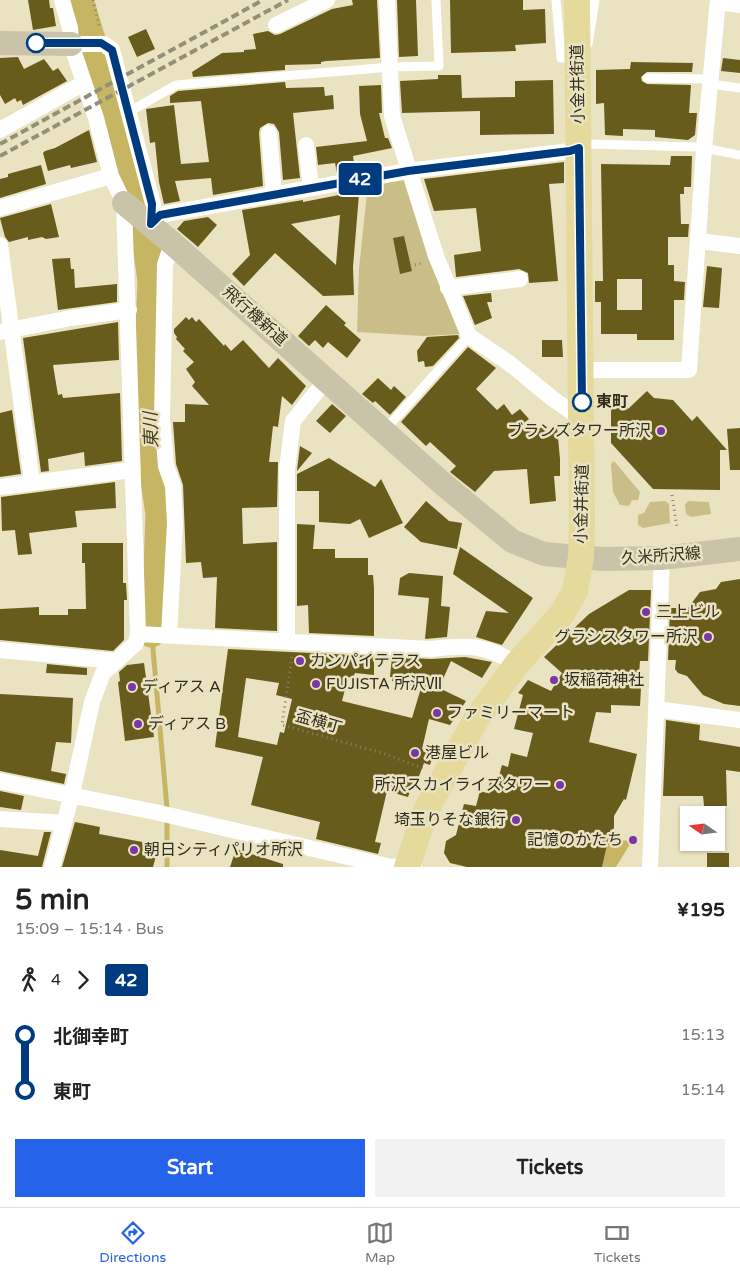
<!DOCTYPE html>
<meta charset="utf-8">
<style>
:root{--surface:#fff;--page:#f2f2f2;--text:#222;--muted:#767676;--line:#e0e0e0;--accent:#2563eb}
body{margin:0;font-family:"Varela Round","Noto Sans JP",sans-serif;background:var(--page);color:var(--text);height:100vh;display:flex;flex-direction:column;font-size:19px;white-space:nowrap}
*{box-sizing:border-box;margin:0}
p{font-size:16px;color:var(--muted)}
.icon{flex:none;width:28px;height:28px;fill:none;stroke:currentColor;stroke-width:2;stroke-linecap:round;stroke-linejoin:round}
.map{position:relative;height:867px;overflow:hidden}
.panel{display:flex;flex-direction:column;background:var(--surface);flex:1}
.panel>*{flex:none}
.badge{padding:0 10px;border-radius:4px;font-size:18px;line-height:32px}
.needle{width:32px;rotate:284deg}
.tools{position:absolute;left:680px;top:806px;display:grid;gap:10px}
.tools a{display:grid;place-items:center;width:45px;height:45px;border-radius:0px;background:var(--surface);box-shadow:0 1px 4px #0004;font-size:25px}
.map>.badge{position:absolute;translate:-50% -50%;box-shadow:0 0 0 2px #fff}
.legs{display:flex;align-items:center;gap:8px;height:55px;padding:0 15px;font-size:16px}
.legs p{margin-inline-start:auto}
.summary{display:flex;align-items:center;justify-content:space-between;height:85px;padding:0 15px}
h1{font-size:28px;font-weight:800;line-height:38px}
.action{display:flex;gap:10px;margin-top:auto;padding:10px 15px}
.action a{flex:1;height:58px;border-radius:0px;background:var(--accent);color:#fff;font-size:20px;font-weight:800;line-height:58px;text-align:center}
.action a+a{background:var(--page);color:var(--text)}
ul{padding:0 15px;list-style:none}
li{display:flex;align-items:center;gap:18px;height:55px;font-size:19px}
li i{display:grid;place-items:center;width:8px;height:100%;margin:0 6px;background:currentColor}
li i::after{content:'';width:12px;height:12px;margin:-6px;border:4px solid;border-radius:50%;background:var(--surface)}
li p{margin-inline-start:auto}
li:first-child i{background:linear-gradient(#0000 50%,currentColor 0)}
li:last-child i{background:linear-gradient(currentColor 50%,#0000 0)}
.tabs{display:flex;justify-content:space-around;align-items:center;height:70px;border-top:1px solid var(--line);background:var(--surface);font-size:14px;color:var(--muted)}
.tabs a{display:grid;justify-items:center;gap:2px}
.tabs .active{color:var(--accent)}
.map>svg:first-child{display:block}
.green{fill:#c9be87}
.water{fill:#c6b664}
.lines{fill:none;stroke-linecap:round;stroke-linejoin:round}
.stream{stroke:#c6b664;stroke-width:5}
.river{stroke:#c6b664;stroke-width:29}
.building{fill:#685c1d;fill-rule:evenodd}
.path{stroke:#86826c;stroke-width:3;stroke-dasharray:1 4;stroke-linecap:butt}
.lane{stroke:#fff;stroke-width:9}
.street{stroke:#fff;stroke-width:16}
.secondary{stroke:#c9c3a9;stroke-width:24}
.primary{stroke:#e5d99c;stroke-width:26}
.rail{stroke:#948f77;stroke-width:4;stroke-dasharray:8 4;stroke-linecap:butt}
.line-1-casing{stroke:#fff;stroke-width:11}
.line-1{stroke:#003b80;stroke-width:8}
.stop-1-dot{fill:#fff;stroke:#003b80;stroke-width:2.5}
.poi-dot{fill:#7a35a9;stroke:#e9e3c2;stroke-width:2}
.labels{text-anchor:middle;dominant-baseline:central;stroke-width:5;stroke-linejoin:round;paint-order:stroke}
.street-label{font-size:16px;fill:#302d20;stroke:#e9e3c2}
.stop-label{font-size:16px;font-weight:bold;fill:#302d20;stroke:#e9e3c2;text-anchor:start}
.poi-label{font-size:16px;fill:#302d20;stroke:#e9e3c2;text-anchor:start}
.water-label{font-size:18px;font-style:italic;fill:#453f1b;stroke:#e9e3c2}
</style>
<div class="map">
<svg width="740" height="867" viewBox="0 0 740 867">
<rect width="100%" height="100%" fill="#e9e3c2"/>
<!-- green -->
<path class="green" d="M404 174 461 334 424 336 357 332 359 269 368 183Z
M614 461 640 492 638 500H632L629 506 620 505 613 492 611 464Z
M665 501 669 504 670 523 643 528 638 525V515L644 513 650 502Z
M688 501 709 502 711 514 691 517 686 514 685 505Z"/>
<!-- water -->
<path class="water" d="M609 835 620 840 632 841 616 867H602Z"/>
<g class="lines">
<!-- stream -->
<path class="stream" d="M152 638 167 808V867"/>
<!-- river -->
<path class="river" d="M79 0 134 182 148 252 152 281 148 368 151 455 160 514 157 595 151 633"/>
</g>
<!-- building -->
<path class="building" d="M28 0H49L50 8H53L56 26 33 30Z
M352 0H377L380 58 326 61 321 62V64L285 65V70L193 77 192 72 222 53 244 52V50L256 49 253 34 268 31 275 35 280 34 332 9 353 5Z
M397 0H416L418 56 399 57Z
M450 0H523V10L545 9 546 43 515 45 516 51 451 53Z
M146 29 155 49 137 57 128 37Z
M18 57 24 69 44 59 53 71 58 68 67 81 23 105 21 100 17 102 15 98 5 104 0 95V58Z
M723 58 740 60V73L721 71Z
M631 62 693 63 692 72H647L641 77 642 81 647 84 691 85 689 113H697L695 135 688 140 655 137V130L623 129V136L605 135 604 103 596 104V70L630 69Z
M438 75H461L462 98 515 97V81L553 80 554 134 480 135V111L402 113 400 81 438 79Z
M285 82 286 88 324 87 325 96 333 95 334 109 293 113 300 178 283 180 279 132 274 124 268 123 260 128 259 133 263 186 213 195 211 178 175 181 180 201 164 204 159 182 155 142 150 143 146 109 174 105 181 164 209 162 201 101 170 103V96L178 91Z
M381 85 382 113H379L385 138H388L392 148 353 156 355 170 337 173 335 163 318 165 316 147 367 141 360 114 359 86Z
M89 130 97 162 71 168 70 165 48 171 43 153 45 151 55 148Z
M671 156H692L691 187H684V194H680L681 224H689L688 237H668V265H674V281L685 282 684 300H674V340H637V334H601V302H595V281H603L601 164 670 165ZM617 279H642V310H617Z
M564 162V183L549 184 558 281 529 283 528 273 519 269 456 277 454 255 481 251 476 208 434 211 424 179Z
M41 165 46 184 0 198V179L8 177V174Z
M344 192 359 194 353 267 354 295 323 296 275 253 244 286 232 274 250 255 242 210 303 200V202L339 195V193ZM340 215 336 265 291 224Z
M51 204 59 237 46 239 42 237 28 240V237L9 242 5 237 0 218Z
M208 217 217 225 198 247 177 229 184 221Z
M404 236 412 271 400 274 393 238Z
M70 258 71 269H74L75 288 117 284V302L58 310 52 259Z
M707 266 722 268 719 308 703 307Z
M491 293 492 302H487L492 318 475 325 463 296Z
M326 305 346 323 344 325 361 340 347 358 328 342 323 348 315 340 309 346 298 336Z
M186 317 189 320 192 317 196 322 199 319 224 346 225 344 231 351 243 340 269 368 278 358 306 386 292 405 282 396 278 427 273 426 269 462H278L277 507 242 508 243 544 277 542V631L215 628 217 577 203 578 201 562 186 563 183 485 176 464 173 422H185V404L209 405 192 386 195 382 186 369 194 362 183 351 185 349 176 339 177 337 174 333V329Z
M118 322 119 360 53 365 58 395 62 394 63 398 120 393 122 461 85 466 84 452 48 459 49 471 41 472 23 338Z
M458 335 459 338 433 366 425 367 424 361 418 362 417 351 427 337Z
M542 340H562L563 357H542Z
M468 347 496 368 476 389 497 410 504 404 512 415 520 409 529 419 516 429 557 427 560 459V476H554L556 501 530 504 527 469 494 471 475 492 450 472 456 466 430 442 426 446 401 422Z
M378 378 391 390 394 386 406 397 390 415 375 401 373 403 362 394Z
M647 391 654 398 673 400 692 421 697 416 727 450H720V490L653 489 611 443V393H628V409Z
M332 404 346 416 330 433 316 421Z
M12 410 21 474 0 477V413Z
M740 428V470H730L727 429Z
M300 446 312 453 297 471V470Z
M329 458 375 487 381 479 403 523 369 538 360 519 350 524 319 522V491H297V474Z
M115 482 116 508 75 511 77 527 29 533 32 554 18 555 15 530 2 531 1 497Z
M426 501 449 521 462 523 457 549 421 542 404 527Z
M297 524 315 525 313 549H335V558H368V575H373L374 588V636L309 633 308 605 297 606Z
M82 543H123V583H126L127 600H124V640L113 651 0 640V609L39 607V615H68V609H86L85 563H82Z
M460 547 533 598 502 645 476 637 486 611 509 613 453 574Z
M409 573 443 576 441 606 450 607 447 637 425 639 429 598 398 595 400 578Z
M740 579V706L724 704 703 695 687 676 678 673 675 669 676 660H668L670 608H688L700 592 716 589 721 582Z
M629 590H651L648 661H640L638 688H641L640 706 611 705V713L596 712 589 742 637 754 626 800 624 799 614 816V828L610 832 602 867H467L450 863 444 853 446 841 456 835 464 804 476 806 480 791 487 793 491 778 498 780 502 765 508 767 511 753 527 757 533 733 514 729 523 695 518 693 528 680 551 691 562 673 544 657 589 614Z
M228 649 374 656V675L355 673 353 678 348 677 342 701 412 718 421 688 392 681 393 677H390L392 657 431 659 465 657 492 662 482 678 451 661 439 688 466 701 450 725 429 719 422 749 434 753 430 765 424 763 416 784 413 783 408 797 387 791 375 842 381 843 378 854 316 839 320 822 251 805 263 757 215 747ZM246 678 279 683 276 695 292 699 284 733 280 732 277 745 238 737Z
M144 663 154 737 125 741 118 682 120 681 119 672 127 665Z
M47 664 87 668V675L46 673Z
M0 694 73 698 71 743 56 742 51 771 66 774 64 784 0 771Z
M666 720 700 725 699 740 740 747V772L726 770 727 806H721V815H705L703 796H663Z
M0 791 24 796 21 810 0 807Z
M75 822 100 827 99 834 159 845 153 867H62Z
M44 832H51L42 867H0V850L38 856Z
M236 849 283 864V867H230Z
M707 853H729V867H707Z"/>
<g class="lines">
<!-- path -->
<path class="path" d="M93 0 100 29
M410 266 422 263
M672 495 677 528
M292 657 282 725 382 753 425 769"/>
<!-- lane -->
<path class="lane" d="M556 0 561 58H575
M588 44 595 0
M647 78 711 79
M710 84 740 88
M129 112 176 85 391 67 439 66 436 0
M582 147 590 144 698 147 740 155
M384 431 469 336"/>
<!-- street -->
<path class="street" d="M387 0 392 116 436 256 469 336 509 363 553 399 582 419
M718 2 740 5
M276 25 327 0
M71 44H104L112 50 153 204 151 224
M0 130 84 83
M269 133 274 195
M306 145 311 188
M0 208 111 176
M151 224 159 215 408 171 570 151 579 148
M699 241 740 246
M0 245 32 482
M448 288 520 279
M0 332 71 318 129 310
M582 370H689L704 149 718 0
M0 487 132 470
M138 634 431 649C468 645 484 644 517 664
M169 635 175 523 173 486 166 466 162 418 165 265 172 243
M287 641V469L293 421 326 380
M0 650 116 661
M656 709 740 720
M0 781 155 812 391 867 407 865 414 867
M0 819 64 823
M52 867 72 794 92 702 103 673 136 643 138 634 124 203 111 176 96 118 71 44 70 28 62 0
M650 867 662 558"/>
<!-- secondary -->
<path class="secondary" d="M0 43 71 44
M124 203 172 243 443 484 512 541 544 554 603 559 662 558 740 549"/>
<!-- primary -->
<path class="primary" d="M407 867 426 810 475 721 517 664 562 614 575 591 581 557 582 523 577 0"/>
<!-- rail -->
<path class="rail" d="M0 144 263 0
M0 156 288 0"/>
</g>
<g class="lines">
<!-- line-1 casing -->
<g class="line-1-casing">
<path id="line-1" d="M36 43H101L112 50 152 204 151 224 160 215 408 171 570 151 579 148 582 402"/>
</g>
<!-- line-1 -->
<use href="#line-1" class="line-1"/>
</g>
<!-- markers -->
<g class="stop-1-dot">
<circle cx="36" cy="43" r="9"/>
<circle cx="582" cy="402" r="9"/>
</g>
<g class="poi-dot">
<circle cx="661" cy="431" r="5"/>
<circle cx="646" cy="612" r="5"/>
<circle cx="708" cy="637" r="5"/>
<circle cx="300" cy="661" r="5"/>
<circle cx="554" cy="680" r="5"/>
<circle cx="316" cy="684" r="5"/>
<circle cx="132" cy="687" r="5"/>
<circle cx="437" cy="713" r="5"/>
<circle cx="138" cy="724" r="5"/>
<circle cx="415" cy="753" r="5"/>
<circle cx="560" cy="785" r="5"/>
<circle cx="516" cy="820" r="5"/>
<circle cx="633" cy="840" r="5"/>
<circle cx="134" cy="850" r="5"/>
</g>
<g class="labels">
<!-- street labels -->
<g class="street-label">
<text transform="translate(578 84) rotate(-91)">小金井街道</text>
<text transform="translate(255 316) rotate(42)">飛行機新道</text>
<text transform="translate(582 504) rotate(-89)">小金井街道</text>
<text transform="translate(661 556) rotate(-4)">久米所沢線</text>
<text transform="translate(319 722) rotate(16)">盃横丁</text>
</g>
<!-- stop labels -->
<g class="stop-label">
<text x="596" y="402">東町</text>
</g>
<!-- poi labels -->
<g class="poi-label">
<text x="651" y="431" text-anchor="end">ブランズタワー所沢</text>
<text x="656" y="612">三上ビル</text>
<text x="698" y="637" text-anchor="end">グラシスタワー所沢</text>
<text x="310" y="661">カンパイテラス</text>
<text x="564" y="680">坂稲荷神社</text>
<text x="326" y="684">FUJISTA 所沢Ⅶ</text>
<text x="142" y="687">ディアス A</text>
<text x="447" y="713">ファミリーマート</text>
<text x="148" y="724">ディアス B</text>
<text x="425" y="753">港屋ビル</text>
<text x="550" y="785" text-anchor="end">所沢スカイライズタワー</text>
<text x="506" y="820" text-anchor="end">埼玉りそな銀行</text>
<text x="623" y="840" text-anchor="end">記憶のかたち</text>
<text x="144" y="850">朝日シティパリオ所沢</text>
</g>
<!-- water labels -->
<g class="water-label">
<text transform="translate(151 430) rotate(-92)">東川</text>
</g>
</g>
</svg>
<div class="tools">
<a><svg class="needle" viewBox="-14 -14 28 28"><path d="M0-13l5 13h-10z" fill="#e53935"/><path d="M0 13l5-13h-10z" fill="#767676"/></svg></a>
</div>
<b class="badge" style="left:360px;top:179px;background:#003b80;color:#fff">42</b>
</div>
<section class="panel">
<div class="summary"><div><h1>5 min</h1><p>15:09 – 15:14 · Bus</p></div><b>¥195</b></div>
<div class="legs"><svg class="icon" aria-label="walk" viewBox="0 0 24 24"><circle cx="13" cy="4" r="2"/><path d="M13 8l-2 6 4 7M11 14l-3 7M7 12l3-4h3l4 4"/></svg>4<svg class="icon" aria-label="forward" viewBox="0 0 24 24"><path d="M9 5l7 7-7 7"/></svg><b class="badge" style="background:#003b80;color:#fff">42</b></div>
<ul>
<li><i style="color:#003b80"></i><b>北御幸町</b><p>15:13</p></li>
<li><i style="color:#003b80"></i><b>東町</b><p>15:14</p></li>
</ul>
<div class="action"><a>Start</a><a>Tickets</a></div>
</section>
<nav class="tabs">
<a class="active"><svg class="icon" aria-label="directions" viewBox="0 0 24 24"><path d="M12 3l9 9-9 9-9-9zM9 14v-3h6M13 9l2 2-2 2"/></svg>Directions</a>
<a><svg class="icon" aria-label="map" viewBox="0 0 24 24"><path d="M3 6l6-2 6 2 6-2v14l-6 2-6-2-6 2zM9 4v14M15 6v14"/></svg>Map</a>
<a><svg class="icon" aria-label="tickets" viewBox="0 0 24 24"><path d="M3 7h18v10H3zM15 7v10"/></svg>Tickets</a>
</nav>
